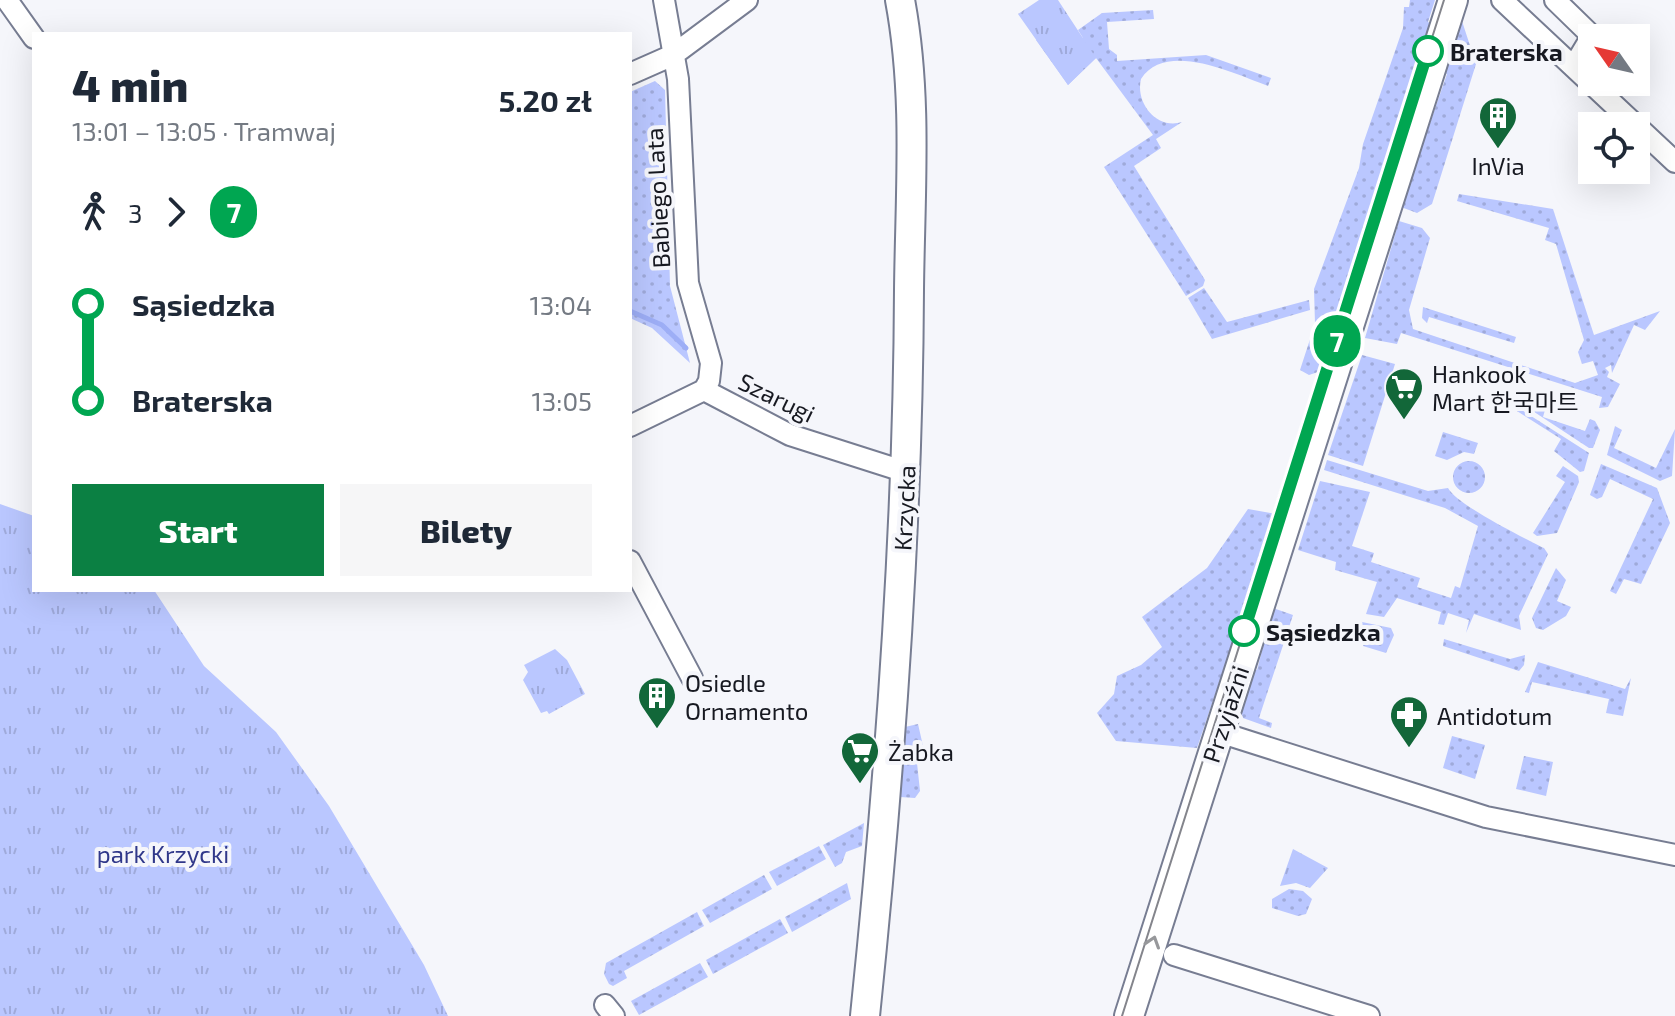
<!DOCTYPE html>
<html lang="pl">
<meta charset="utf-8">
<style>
:root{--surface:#fff;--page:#f6f6f7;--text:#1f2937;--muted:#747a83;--accent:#0b8043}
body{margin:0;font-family:"Exo 2","Noto Sans KR",sans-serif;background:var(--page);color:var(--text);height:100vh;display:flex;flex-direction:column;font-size:30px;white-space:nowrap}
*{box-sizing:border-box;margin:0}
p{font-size:26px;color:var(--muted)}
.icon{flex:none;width:44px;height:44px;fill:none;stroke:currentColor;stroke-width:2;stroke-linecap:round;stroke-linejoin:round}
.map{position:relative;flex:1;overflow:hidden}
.drawer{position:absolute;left:32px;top:32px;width:600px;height:560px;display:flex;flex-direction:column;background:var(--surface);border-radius:0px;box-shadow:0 8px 32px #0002}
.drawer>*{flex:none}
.badge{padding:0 16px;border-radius:26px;font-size:28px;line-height:52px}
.needle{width:52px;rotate:304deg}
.fabs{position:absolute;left:1578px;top:24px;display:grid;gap:16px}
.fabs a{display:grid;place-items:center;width:72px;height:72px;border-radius:0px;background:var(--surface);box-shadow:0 8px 32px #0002;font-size:40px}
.map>.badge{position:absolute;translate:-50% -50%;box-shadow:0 0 0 4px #fff}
.legs{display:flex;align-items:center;gap:12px;height:88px;padding:0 40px;font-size:26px}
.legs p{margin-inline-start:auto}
.head{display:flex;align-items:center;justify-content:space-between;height:136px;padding:0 40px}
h1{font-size:44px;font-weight:800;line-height:60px}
.primary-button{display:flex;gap:16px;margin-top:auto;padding:16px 40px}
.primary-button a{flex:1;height:92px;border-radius:0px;background:var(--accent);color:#fff;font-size:32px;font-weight:800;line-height:92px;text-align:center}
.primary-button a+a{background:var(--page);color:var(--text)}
ul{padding:0 40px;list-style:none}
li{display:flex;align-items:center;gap:28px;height:96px;font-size:30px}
li i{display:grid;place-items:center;width:12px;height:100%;margin:0 10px;background:currentColor}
li i::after{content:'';width:20px;height:20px;margin:-10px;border:6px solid;border-radius:50%;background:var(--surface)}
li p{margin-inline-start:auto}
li:first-child i{background:linear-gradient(#0000 50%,currentColor 0)}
li:last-child i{background:linear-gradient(currentColor 50%,#0000 0)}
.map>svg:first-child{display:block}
.grass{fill:url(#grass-dots)}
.park{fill:url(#park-tufts)}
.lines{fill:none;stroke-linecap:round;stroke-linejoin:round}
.stream{stroke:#9daef6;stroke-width:5}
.street-casing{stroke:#777d92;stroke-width:24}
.secondary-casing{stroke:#777d92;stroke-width:32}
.street{stroke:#fff;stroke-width:20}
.secondary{stroke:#fff;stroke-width:28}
.tram{stroke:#84858c;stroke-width:2}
.oneway{stroke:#97989b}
.line-1-casing{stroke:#fff;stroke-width:18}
.line-1{stroke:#00a651;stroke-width:12}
.stop-1-dot{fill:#fff;stroke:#00a651;stroke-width:4}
.labels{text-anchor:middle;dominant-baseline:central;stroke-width:8;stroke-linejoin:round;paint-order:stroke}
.stop-label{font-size:24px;font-weight:bold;fill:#171921;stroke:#f5f6fb;text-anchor:start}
.poi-label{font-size:24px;fill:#171921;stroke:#f5f6fb;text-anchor:start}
.street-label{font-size:24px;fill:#171921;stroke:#f5f6fb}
.park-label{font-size:24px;fill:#30388a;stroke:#f5f6fb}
</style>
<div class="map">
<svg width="1675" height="1016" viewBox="0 0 1675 1016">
<defs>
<pattern id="grass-dots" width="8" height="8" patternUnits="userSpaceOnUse" patternTransform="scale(2)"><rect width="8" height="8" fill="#bac7ff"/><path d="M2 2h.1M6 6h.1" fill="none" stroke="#9faada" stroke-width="1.8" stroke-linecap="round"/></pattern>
<pattern id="park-tufts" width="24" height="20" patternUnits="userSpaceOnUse" patternTransform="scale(2)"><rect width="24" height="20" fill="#bac7ff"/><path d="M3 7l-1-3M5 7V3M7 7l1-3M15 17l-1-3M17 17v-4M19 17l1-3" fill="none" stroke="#9faada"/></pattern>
</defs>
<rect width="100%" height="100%" fill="#f5f6fb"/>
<!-- grass -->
<path class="grass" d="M1410 0H1435L1428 22 1432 24 1321 371 1309 375 1300 370 1315 324 1314 289 1359 168 1363 144 1403 28 1404 7H1409Z
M1153 10 1154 19 1107 22 1109 49 1117 55V61L1206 55 1271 78 1268 86C1235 74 1166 40 1141 79 1135 103 1157 130 1182 122L1156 139 1161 148 1134 166 1205 280 1203 286 1186 296 1104 167 1153 135 1096 58 1068 85 1036 40 1058 26 1083 38 1078 30 1102 13Z
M1461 18 1476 64 1432 204 1417 213 1401 207 1447 74 1444 73Z
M655 81 665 90 670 286 690 363 652 328 630 318V92Z
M1459 194 1553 209 1594 335 1660 311 1645 330 1634 325 1612 373 1611 365 1605 368 1609 372 1607 377 1620 384 1608 407 1599 408 1602 397 1401 333 1397 344 1365 338 1399 221 1422 228 1430 238 1409 310 1413 329 1575 383 1598 375 1593 361 1582 364 1578 352 1584 340 1556 244 1545 240 1549 228 1457 201Z
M1204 288 1227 322 1309 300 1310 310 1212 339 1188 298Z
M1423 307 1516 337 1514 343 1429 317 1427 323 1422 318Z
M1362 355 1395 364 1363 466 1328 455Z
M1519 402 1545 410 1543 417 1585 431 1590 419 1595 421 1600 430 1593 448H1589Z
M1514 405 1589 453 1584 471 1580 472 1554 451 1561 439 1509 406Z
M1615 426 1622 430 1614 448 1656 468 1675 429 1672 476 1660 481 1607 455Z
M1443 432 1478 443 1474 454 1464 452 1447 460 1435 456Z
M1327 460 1428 491 1448 488C1457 505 1524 538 1544 548L1548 554 1519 616 1521 630 1474 614 1466 633 1469 620 1448 613 1444 625 1438 624 1441 612 1397 598 1384 617 1366 614 1377 582 1335 570 1336 562 1298 550 1320 481 1370 492 1352 546 1374 553 1371 562 1420 578 1417 587 1451 598 1455 586 1460 588 1478 526 1445 508 1324 470Z
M1453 477a16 16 0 1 1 32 0a16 16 0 1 1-32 0Z
M1601 464 1657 488 1670 523 1641 584 1624 579 1616 594 1610 591 1653 499 1610 479 1602 497 1597 499 1590 495Z
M1563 466 1578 476 1579 482 1557 533 1537 536 1533 533 1565 482 1556 476Z
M1248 509 1276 514 1197 748 1116 741 1097 713 1114 694 1117 676 1141 665 1162 647 1142 617 1207 568Z
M1556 568 1566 580 1557 601 1571 607 1566 616 1543 630 1536 628 1532 618Z
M1273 608 1293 615 1259 718 1272 723 1271 728 1243 718 1239 712 1253 669 1257 670Z
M1362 622 1391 628 1394 635 1386 653 1363 646 1366 635 1359 632Z
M1444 639 1510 659 1525 655 1524 665 1519 671 1443 646Z
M1538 662 1625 689 1631 678 1623 716 1606 713 1609 699 1532 682 1529 693 1525 692Z
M918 724 926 759 917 763 920 791 915 798 900 797 905 727Z
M1452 736 1485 745 1475 779 1443 768Z
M1524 756 1553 762 1546 796 1516 789Z
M864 823 862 846 846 852 842 863 835 867 823 845Z
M819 846 826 859 777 886 769 872Z
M764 875 772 889 710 923 702 910Z
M847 883 851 899 792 932 785 917Z
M1289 889 1303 891 1312 899 1306 914 1298 916 1272 908V899Z
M697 912 704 926 624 971 627 978 613 986 609 984 604 974 606 963Z
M780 919 788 933 713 974 706 960Z
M700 963 708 977 639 1015 631 1001Z"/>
<!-- park -->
<path class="park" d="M1039 0H1058L1096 58 1068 85 1018 14Z
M0 504 34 516V590H154L204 666 276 732 329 806 424 965 448 1016H0Z
M555 649 567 660 585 694 549 714 547 711 541 713 523 680 528 672 524 665Z
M1293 849 1328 868 1310 888 1296 883 1280 886Z"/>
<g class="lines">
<!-- stream -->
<path class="stream" d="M630 311 662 325 686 348"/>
<!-- street casing -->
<g class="street-casing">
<path id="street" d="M7 0 34 38
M664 0 678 79 688 283 711 363 709 381 704 390
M1502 0 1675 162
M1555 0 1592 36 1574 66
M630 74 673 55 747 0
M704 390 790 435 906 472
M630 426 704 390
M630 561 692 678
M1219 732 1486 817 1675 855
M1174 955 1369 1016
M605 1005 614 1016"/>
</g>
<!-- secondary casing -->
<g class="secondary-casing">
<path id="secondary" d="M865 1016C890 775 908 533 909 290 910 193 918 96 900 0
M1129 1016 1453 0"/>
</g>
<!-- street -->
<use href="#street" class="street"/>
<!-- secondary -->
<use href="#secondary" class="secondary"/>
<!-- tram -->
<path class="tram" d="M1122 1016 1444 0"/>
</g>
<!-- one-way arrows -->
<defs><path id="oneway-chevron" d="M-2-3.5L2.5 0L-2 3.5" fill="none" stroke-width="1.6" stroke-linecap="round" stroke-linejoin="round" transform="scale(2)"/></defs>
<use class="oneway" href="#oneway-chevron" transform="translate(1153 942) rotate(-72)"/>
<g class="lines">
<!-- line-1 casing -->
<g class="line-1-casing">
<path id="line-1" d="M1244 631 1428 51"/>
</g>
<!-- line-1 -->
<use href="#line-1" class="line-1"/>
</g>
<!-- icons -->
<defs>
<g id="building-pin" transform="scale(2)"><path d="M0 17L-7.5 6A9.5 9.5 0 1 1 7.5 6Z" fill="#126739" stroke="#f5f6fb"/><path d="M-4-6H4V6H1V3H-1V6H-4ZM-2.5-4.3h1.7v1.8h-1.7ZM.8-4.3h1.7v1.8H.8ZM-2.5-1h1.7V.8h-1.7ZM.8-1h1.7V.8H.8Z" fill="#fff"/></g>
<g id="supermarket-pin" transform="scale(2)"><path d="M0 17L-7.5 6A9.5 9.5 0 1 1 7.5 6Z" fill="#126739" stroke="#f5f6fb"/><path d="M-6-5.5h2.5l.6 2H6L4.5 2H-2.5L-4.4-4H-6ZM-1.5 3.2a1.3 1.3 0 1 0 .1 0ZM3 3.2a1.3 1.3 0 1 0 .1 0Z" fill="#fff"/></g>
<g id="pharmacy-pin" transform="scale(2)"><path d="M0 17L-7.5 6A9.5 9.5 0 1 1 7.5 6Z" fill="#126739" stroke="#f5f6fb"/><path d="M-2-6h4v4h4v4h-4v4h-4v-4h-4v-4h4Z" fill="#fff"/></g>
</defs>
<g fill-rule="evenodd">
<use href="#building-pin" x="1498" y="116"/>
<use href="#supermarket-pin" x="1404" y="387"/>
<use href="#building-pin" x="657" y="696"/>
<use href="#pharmacy-pin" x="1409" y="715"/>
<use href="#supermarket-pin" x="860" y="751"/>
</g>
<!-- markers -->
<g class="stop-1-dot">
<circle cx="1428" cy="51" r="14"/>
<circle cx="1244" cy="631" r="14"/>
</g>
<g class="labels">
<!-- stop labels -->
<g class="stop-label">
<text x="1450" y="51">Braterska</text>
<text x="1266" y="631">Sąsiedzka</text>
</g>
<!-- poi labels -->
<g class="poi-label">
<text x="1498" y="165" text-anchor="middle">InVia</text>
<text x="1432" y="373">Hankook<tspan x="1432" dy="28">Mart 한국마트</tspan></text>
<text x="685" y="682">Osiedle<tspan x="685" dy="28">Ornamento</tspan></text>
<text x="1437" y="715">Antidotum</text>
<text x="888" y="751">Żabka</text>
</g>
<!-- street labels -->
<g class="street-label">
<text transform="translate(657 198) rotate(-93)">Babiego Lata</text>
<text transform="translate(777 397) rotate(26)">Szarugi</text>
<text transform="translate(904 508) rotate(-87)">Krzycka</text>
<text transform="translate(1225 714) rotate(-72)">Przyjaźni</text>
</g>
<!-- park labels -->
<g class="park-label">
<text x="163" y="853">park Krzycki</text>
</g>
</g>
</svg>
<div class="fabs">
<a><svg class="needle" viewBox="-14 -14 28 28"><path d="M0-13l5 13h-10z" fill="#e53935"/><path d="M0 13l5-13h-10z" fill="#747a83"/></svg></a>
<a><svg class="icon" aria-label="locate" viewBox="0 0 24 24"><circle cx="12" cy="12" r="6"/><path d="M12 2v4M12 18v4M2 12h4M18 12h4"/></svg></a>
</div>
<b class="badge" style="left:1337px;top:341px;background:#00a651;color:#fff">7</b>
<section class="drawer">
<div class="head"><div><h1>4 min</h1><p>13:01 – 13:05 · Tramwaj</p></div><b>5.20 zł</b></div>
<div class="legs"><svg class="icon" aria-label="walk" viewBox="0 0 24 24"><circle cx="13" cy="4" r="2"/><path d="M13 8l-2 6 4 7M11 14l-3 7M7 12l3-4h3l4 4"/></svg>3<svg class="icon" aria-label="forward" viewBox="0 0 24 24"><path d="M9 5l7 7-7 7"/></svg><b class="badge" style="background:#00a651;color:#fff">7</b></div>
<ul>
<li><i style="color:#00a651"></i><b>Sąsiedzka</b><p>13:04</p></li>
<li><i style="color:#00a651"></i><b>Braterska</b><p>13:05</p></li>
</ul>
<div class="primary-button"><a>Start</a><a>Bilety</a></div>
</section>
</div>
